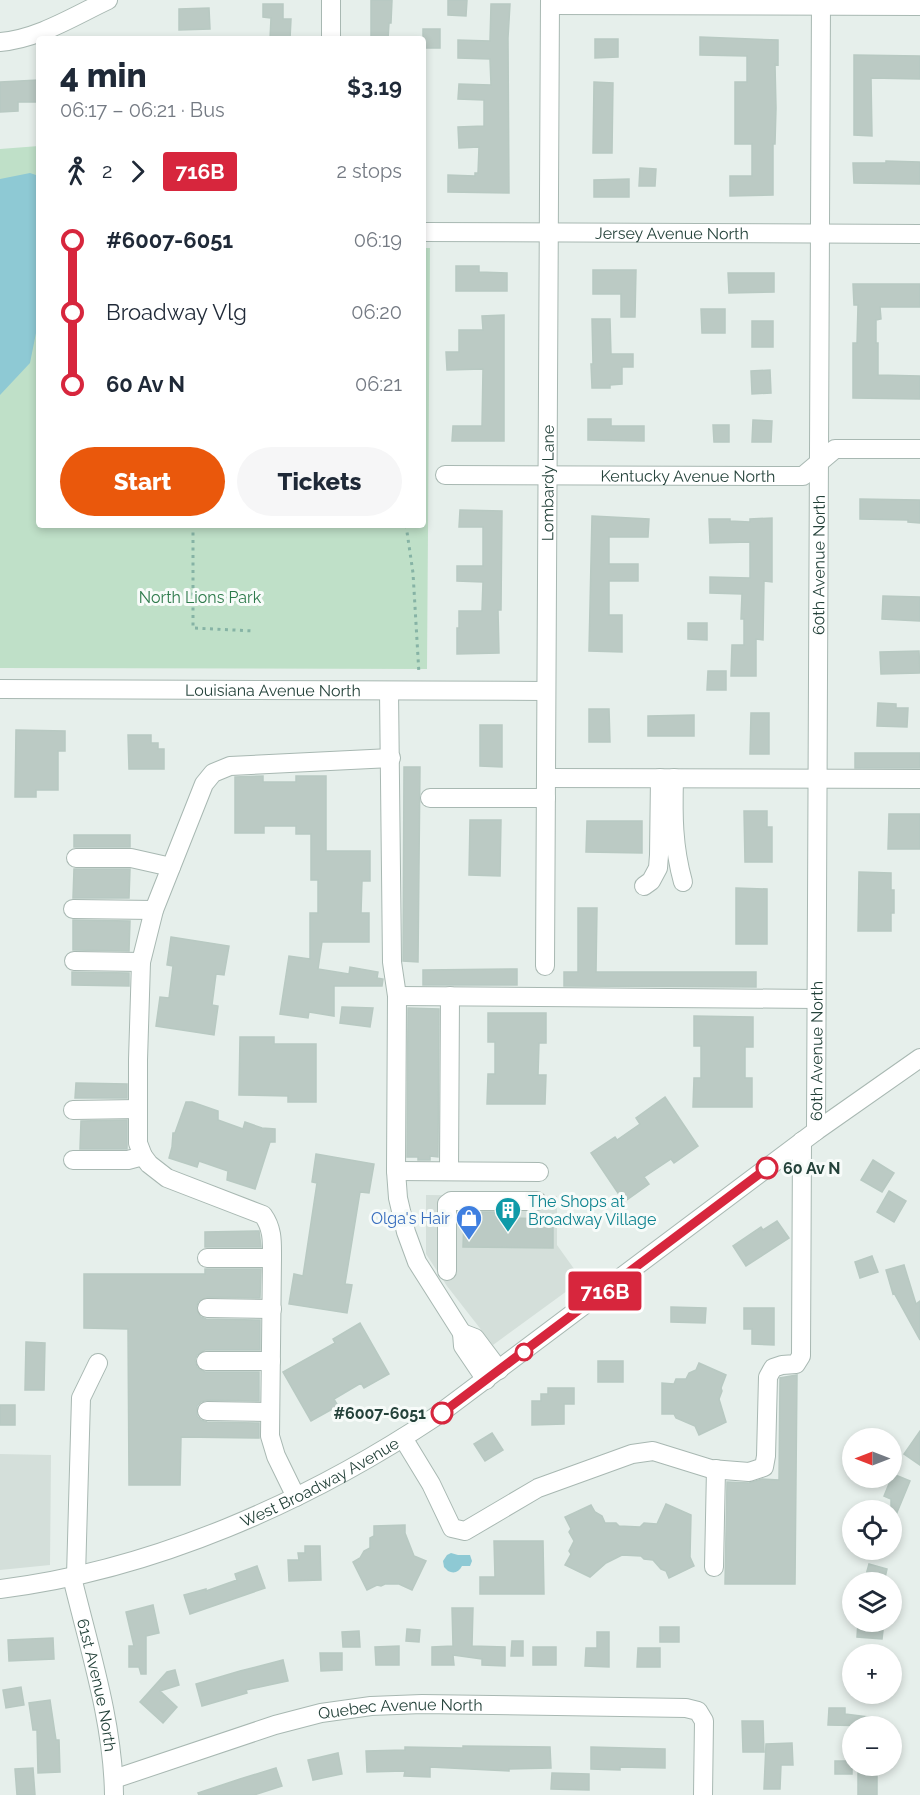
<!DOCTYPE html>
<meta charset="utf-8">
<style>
:root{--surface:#fff;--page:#f6f6f7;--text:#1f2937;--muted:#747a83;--accent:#ea580c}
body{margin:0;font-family:Raleway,sans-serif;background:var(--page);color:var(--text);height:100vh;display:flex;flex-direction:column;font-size:22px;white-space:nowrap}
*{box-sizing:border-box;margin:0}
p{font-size:20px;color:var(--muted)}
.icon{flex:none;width:33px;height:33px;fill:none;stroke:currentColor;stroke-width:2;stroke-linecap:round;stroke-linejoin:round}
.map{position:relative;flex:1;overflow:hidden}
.panel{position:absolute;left:36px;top:36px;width:390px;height:492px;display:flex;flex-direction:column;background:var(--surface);border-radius:6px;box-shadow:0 3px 9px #0003}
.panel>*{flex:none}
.badge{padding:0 12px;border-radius:4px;font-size:21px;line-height:39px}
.needle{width:39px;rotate:270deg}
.tools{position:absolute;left:842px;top:1428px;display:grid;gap:12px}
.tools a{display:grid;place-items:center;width:60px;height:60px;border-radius:50%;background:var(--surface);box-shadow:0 3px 9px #0003;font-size:30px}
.map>.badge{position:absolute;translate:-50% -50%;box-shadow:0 0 0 3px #fff}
.legs{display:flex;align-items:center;gap:9px;height:66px;padding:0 24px;font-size:20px}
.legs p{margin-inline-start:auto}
.summary{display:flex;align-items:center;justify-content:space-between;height:102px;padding:0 24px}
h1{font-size:33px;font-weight:800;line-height:45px}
.button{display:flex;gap:12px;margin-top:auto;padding:12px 24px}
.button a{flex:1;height:69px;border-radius:36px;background:var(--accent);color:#fff;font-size:24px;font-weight:800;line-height:69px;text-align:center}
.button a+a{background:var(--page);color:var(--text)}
ul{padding:0 24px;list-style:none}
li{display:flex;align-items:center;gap:21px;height:72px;font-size:22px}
li i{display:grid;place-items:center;width:9px;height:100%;margin:0 8px;background:currentColor}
li i::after{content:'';width:15px;height:15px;margin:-8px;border:4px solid;border-radius:50%;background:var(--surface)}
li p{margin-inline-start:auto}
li:first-child i{background:linear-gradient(#0000 50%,currentColor 0)}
li:last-child i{background:linear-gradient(currentColor 50%,#0000 0)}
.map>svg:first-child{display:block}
.built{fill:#d4dfda}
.green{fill:#bfe0c8}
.water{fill:#8ec9d4}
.building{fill:#bbcac4;stroke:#b8c9c2;stroke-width:1.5}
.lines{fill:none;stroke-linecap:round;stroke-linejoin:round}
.minor-casing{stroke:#a8b8b2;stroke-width:20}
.path{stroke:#86b3a5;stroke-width:3;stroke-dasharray:3 4.5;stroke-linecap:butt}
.minor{stroke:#fff;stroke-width:18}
.line-1-casing{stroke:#fff;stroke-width:14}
.line-1{stroke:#d7263d;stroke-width:9}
.stop-1-dot{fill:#fff;stroke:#d7263d;stroke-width:3}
.labels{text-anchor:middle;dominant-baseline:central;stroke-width:6;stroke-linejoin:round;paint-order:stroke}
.street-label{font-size:16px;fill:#24423a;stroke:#f7fbf9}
.park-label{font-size:16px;fill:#2d7a4b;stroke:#f7fbf9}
.stop-label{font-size:16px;font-weight:bold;fill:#24423a;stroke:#f7fbf9;text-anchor:start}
.culture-label{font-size:16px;fill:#0d838f;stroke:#f7fbf9;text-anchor:start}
.shop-label{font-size:16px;fill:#366cbe;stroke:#f7fbf9;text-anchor:end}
</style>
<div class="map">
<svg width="920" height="1795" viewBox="0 0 920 1795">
<rect width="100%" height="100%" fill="#e6efeb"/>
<!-- built -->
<path class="built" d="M426 1195 557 1196V1245L582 1280 493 1345 447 1286 426 1254Z
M0 1454 51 1455 50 1565 0 1570Z"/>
<!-- green -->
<path class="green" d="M39 146V525H423V248H430L427 669 0 668V149Z"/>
<!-- water -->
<path class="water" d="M30 173 39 176 38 323 30 363 0 395V179Z
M451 1553 458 1555H470L472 1561 470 1566H462C459 1572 454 1574 448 1571L444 1567 443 1561 447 1555Z"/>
<!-- building -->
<path class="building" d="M371 0H392L391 23H389L388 39H371Z
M448 0H467L466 16 448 15Z
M263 4H283V19H291L290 39H270L271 18 263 17Z
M491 4H510L508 38 509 193 448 192V175L475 176V173H478L479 147 459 148 458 127 484 126V100L458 99 459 84 491 85 490 59 458 58V40L490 41Z
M209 8 210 29 179 30V9Z
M423 29H440V48H423Z
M700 37 778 40V65L775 64 776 108 775 144H773V195L730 196V176H752V144H735V82H747V56L700 55Z
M595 39H618V57L595 58Z
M854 55 920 56V79L871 78 872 136 854 135Z
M38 80 39 102H18V111L0 112V82Z
M594 82 613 83 612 153H593Z
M886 161 920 162V184L854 183 853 163H886Z
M640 168 656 169 655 186H639Z
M629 179V197H594V180Z
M456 266H479V272L507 273V291H456Z
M593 270H636L635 317H621V294H593Z
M728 273H774V292L729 293Z
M853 284H920V307H880L881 319 876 320V343H878V375L920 376V399L853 398V343H857L858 305H854Z
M701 309H725V333H702Z
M504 315V441H452L453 426H482L483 369 447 370 446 352H459V330H483L482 316Z
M592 319H610L611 354H633V367H622V384L610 385V388H592L591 364H593Z
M752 321H773V347H752Z
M770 370 771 393 752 394 751 371Z
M588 419H611V426H644V441L588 440Z
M753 420 772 421 771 442H752Z
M713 425H729V442H714Z
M860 499 920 500V523L908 522V520L860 519Z
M460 510 502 511 501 610H498L499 653 457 654V628H459V611H482L483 582 457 581V566H483V527H459Z
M592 516 649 519 648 537H609V564H638V581H609V615H622V652L589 651Z
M772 518V582L764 581 763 640 756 639V676H731L732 645H744V619H741L742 594 710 593V577L750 578V542L710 543 709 519H730V521L750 522V519Z
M883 596 920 597V621L882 619Z
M688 623H707V640L688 639Z
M919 651 920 673 881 674 880 652Z
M708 671H726V690H707Z
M878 703 896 704V708H908L907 727 877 726Z
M589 709H609L610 742H589Z
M751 713H769V754H750Z
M694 715V736H648V716Z
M480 725H502V767L480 766Z
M16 730 65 731V751H58V790H36V797H15Z
M128 735H151V743H158V749H164V769H129Z
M855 753H920V768H855Z
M404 767H420L418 962 403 961Z
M263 776V782H296V776H326V851H370V881H362L361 913H369V942H322L318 969 349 974 350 967 378 972 377 978 383 979 382 986H334V1016L309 1012 308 1018 280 1014 289 956 310 959V913H318V880H311V834H296V826H264V833H235V777Z
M744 811H767V827H772V862H745Z
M889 814H920V849H888Z
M470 820H501L500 876 469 875Z
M587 821H642V853L586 852Z
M74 835H130V847H74Z
M74 869H130L129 898H73Z
M859 872 891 873V890H894V913H891V931H858Z
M736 888 767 889V944H736Z
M578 908H597L596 972H756V987L564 986V972H578Z
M73 920 130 921 129 951 73 950Z
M171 937 229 946 224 975 216 974 212 1005 218 1006 214 1035 156 1026 160 997 169 998 173 966 167 965Z
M517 969V985H423V970Z
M72 972 129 973V986L72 985Z
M342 1007 373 1008 370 1027 340 1023Z
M408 1008 439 1009 438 1157 430 1156V1160H418V1157H407Z
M488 1013H546V1043H539L538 1075H546L545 1104H487L488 1074H495V1042H488Z
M694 1016 753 1017V1047H745V1078H752V1107H693L694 1078H701V1046H694Z
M240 1037H274V1044H316V1102H288V1096L239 1095Z
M76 1083 127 1084V1098H75Z
M665 1097 698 1146 674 1163 671 1159 644 1177 649 1184 624 1202 591 1153 615 1137 617 1140 640 1124 636 1118Z
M186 1102H192L218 1111V1120L243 1129 245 1122 262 1128 275 1129V1142H270L255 1189 227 1180 228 1171 199 1161 197 1167 169 1158 172 1147 173 1133H175Z
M127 1120V1149H80L81 1121Z
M316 1154 374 1164 369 1193 360 1192 345 1284 352 1285 347 1313 289 1304 294 1274 303 1276 317 1183 312 1182Z
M873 1160 894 1173 882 1192 861 1180Z
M889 1191 906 1201 894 1222 877 1212Z
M482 1212H511V1218L553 1219V1248L463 1247 464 1218H482Z
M777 1221 789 1238 746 1266 733 1246 761 1227 763 1230Z
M259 1231 261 1247H205V1232Z
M872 1256 878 1272 860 1278 855 1262Z
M904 1265 916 1304 920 1301V1340L894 1293 893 1294 886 1270Z
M205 1269H261L260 1298 207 1297 198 1302 196 1308 201 1317 206 1319 260 1320V1350H205L197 1355 195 1360 197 1367 205 1372H259V1401L207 1400 201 1402 197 1406V1416L201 1420 207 1422 259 1423V1438L181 1437 180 1485H129L128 1329 84 1328V1274H205Z
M671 1307 706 1308 705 1323 671 1322Z
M744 1308H774V1345L752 1344V1329H744Z
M360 1323 389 1374 364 1388 361 1383 334 1399 338 1406 311 1421 283 1372 335 1343 333 1339Z
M26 1342 45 1343 44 1390H25Z
M598 1361H623V1382H598Z
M699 1363 726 1375 721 1388 722 1391 719 1399 726 1422 699 1435 695 1426 676 1418 674 1414H662V1383L674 1384 676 1379H686L689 1373 696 1370Z
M797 1375 795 1584H725L727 1482 749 1483 762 1479 779 1480 780 1378Z
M548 1388H574V1404H564V1424L532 1425V1401H541V1394H548Z
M0 1405H15V1425H0Z
M920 1431V1465L904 1454Z
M492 1433 503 1450 485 1461 474 1444Z
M893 1474 910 1481 891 1527V1499L884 1496Z
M666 1504 691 1515 690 1557 694 1566 669 1578 666 1571 661 1569 653 1560 644 1559 641 1556 622 1555 606 1563 590 1577 565 1565 571 1554 569 1551 574 1541 569 1532 571 1529 565 1517 591 1505 595 1512 602 1516 605 1523H616L619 1526 640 1527 644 1523 657 1524Z
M405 1525V1533L414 1556 426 1561 412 1590 399 1584H385L381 1586 377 1585 367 1590 353 1562 360 1558 364 1551 370 1548V1538L374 1536V1526Z
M494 1541H543L544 1594H480V1577H495Z
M305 1546H320L321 1580 289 1581 288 1560H299L298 1553H305Z
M869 1564 887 1569 884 1582H864Z
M257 1566 265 1588 190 1614 184 1595 206 1589V1591L237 1580 235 1574Z
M153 1605 159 1633 146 1636V1674H141L139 1667H129V1646H134L126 1612Z
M452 1608H473L472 1646 505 1647V1666L482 1665V1659L453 1655 454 1665H432V1647L453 1646Z
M858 1622H884L882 1639 857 1637Z
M660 1627H679V1642H660Z
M407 1629 420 1630 419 1642 406 1641Z
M359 1631 360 1647H343L342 1632Z
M597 1632H609V1667L585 1666 586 1648H597Z
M53 1638 54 1659 9 1661 8 1640Z
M512 1641H523V1656H511Z
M399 1646V1665H376L375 1647Z
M533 1647H556V1665H533Z
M638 1648H660V1667H637Z
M320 1653H342V1670L321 1671Z
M283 1660 288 1681 246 1690 247 1693 202 1706 196 1684 240 1671Z
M175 1670 179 1685 160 1691 177 1707 163 1723 140 1702 167 1672Z
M21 1687 24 1705 6 1708 3 1690Z
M50 1700 56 1740H59L60 1772 38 1773 37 1730H33L29 1703Z
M829 1708H845V1714L876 1718 875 1726 828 1725Z
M742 1721H763L764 1752H743Z
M792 1743 793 1765H781L780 1789H764L766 1744Z
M463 1746 550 1747 551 1768 509 1769V1771L430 1767V1777L404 1776 405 1771 367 1772 366 1751 405 1750V1747L463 1748Z
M591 1747 665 1749V1768L620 1767V1770L591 1769Z
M338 1753 342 1774 313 1780 308 1760Z
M835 1761H852V1774H835Z
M33 1768 35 1795H17L15 1769Z
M276 1768 282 1786 254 1795H199L198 1793 240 1779Z
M552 1773 589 1774V1790L551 1789Z
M858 1773H877V1795H858Z"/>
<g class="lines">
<!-- minor casing -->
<g class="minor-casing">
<g id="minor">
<path d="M550 5 920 6"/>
<path d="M331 39V0"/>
<path d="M0 42C38 39 74 16 108 0"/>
<path id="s1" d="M423 232 920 234"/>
<path id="s2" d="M445 475 803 476 835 449H920"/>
<path id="s3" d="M0 689 546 691"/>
<path d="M389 691 392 962 397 996 396 1171 398 1198 406 1232 417 1262 462 1333"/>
<path d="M546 778 920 779"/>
<path d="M674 778C673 815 673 846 683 882"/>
<path d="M430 798H546"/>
<path d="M76 858H131L171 867"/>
<path d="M644 886 651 881 658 868 659 855 660 778"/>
<path d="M73 909 154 910"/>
<path d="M74 961 141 962"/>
<path id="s4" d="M545 966 550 0"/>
<path d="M397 996 816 999"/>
<path d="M73 1110 138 1109"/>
<path id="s5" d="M816 1131 821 0"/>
<path d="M73 1160H128L143 1156"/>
<path d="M396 1171 539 1172"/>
<path d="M449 1171 450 996"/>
<path d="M207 1258H272"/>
<path d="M447 1271V1204L451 1201H537"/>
<path d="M207 1308 272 1309"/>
<path d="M206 1361H271"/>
<path d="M486 1380 463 1346 462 1333 475 1338 499 1370"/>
<path d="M207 1411 270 1412"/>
<path d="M403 1438 431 1484 452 1528 465 1531 538 1488 632 1454 653 1451 711 1469 749 1472 764 1467 766 1456 768 1377 773 1368 782 1365 796 1364 801 1356 802 1141"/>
<path d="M296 1497 276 1456 270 1436 272 1258C272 1242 273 1229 263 1215L167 1178 149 1164 143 1156 138 1143V1060L141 962 154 910 204 784 213 773 230 766 391 758"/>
<path d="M714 1567 716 1469"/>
<path d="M76 1576 81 1398 98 1363"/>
<path id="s6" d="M72 1577C89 1648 113 1721 114 1795"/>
<path id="s7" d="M0 1589C154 1570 307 1502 435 1417L816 1131 920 1058"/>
<path id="s8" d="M114 1779 275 1725 321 1713 371 1706 422 1704 686 1708 698 1711 704 1721 703 1795"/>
</g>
</g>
<!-- path -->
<path class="path" d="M193 525V628L253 631
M406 525 413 573 419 674"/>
<!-- minor -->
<use href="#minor" class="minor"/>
</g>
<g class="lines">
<!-- line-1 casing -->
<g class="line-1-casing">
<path id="line-1" d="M442 1413 767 1168"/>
</g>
<!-- line-1 -->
<use href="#line-1" class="line-1"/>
</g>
<!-- icons -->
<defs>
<g id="building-pin" transform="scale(1.35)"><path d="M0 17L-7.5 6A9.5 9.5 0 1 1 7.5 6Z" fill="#0f9aa8" stroke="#f7fbf9"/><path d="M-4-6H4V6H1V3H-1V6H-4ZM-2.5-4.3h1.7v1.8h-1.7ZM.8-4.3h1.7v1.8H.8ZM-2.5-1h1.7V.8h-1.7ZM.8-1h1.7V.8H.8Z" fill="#fff"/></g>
<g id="shop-pin" transform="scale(1.35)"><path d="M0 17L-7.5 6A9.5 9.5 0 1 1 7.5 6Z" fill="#3f7fe0" stroke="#f7fbf9"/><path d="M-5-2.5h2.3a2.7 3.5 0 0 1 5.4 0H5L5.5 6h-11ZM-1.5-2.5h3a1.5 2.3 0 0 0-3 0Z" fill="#fff"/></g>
</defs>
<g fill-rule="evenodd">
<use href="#building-pin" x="508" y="1210"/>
<use href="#shop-pin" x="469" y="1218"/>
</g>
<!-- markers -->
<g class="stop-1-dot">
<circle cx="767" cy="1168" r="10"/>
<circle cx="524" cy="1352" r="8"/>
<circle cx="442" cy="1413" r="10"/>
</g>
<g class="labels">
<!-- street labels -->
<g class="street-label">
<text stroke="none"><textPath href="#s1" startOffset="249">Jersey Avenue North</textPath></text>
<text stroke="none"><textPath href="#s2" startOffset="243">Kentucky Avenue North</textPath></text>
<text stroke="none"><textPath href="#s4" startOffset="483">Lombardy Lane</textPath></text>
<text stroke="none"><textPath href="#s5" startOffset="566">60th Avenue North</textPath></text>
<text stroke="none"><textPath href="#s3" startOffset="273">Louisiana Avenue North</textPath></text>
<text stroke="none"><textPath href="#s5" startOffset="80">60th Avenue North</textPath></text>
<text stroke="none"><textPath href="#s7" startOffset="339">West Broadway Avenue</textPath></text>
<text stroke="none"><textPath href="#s6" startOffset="111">61st Avenue North</textPath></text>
<text stroke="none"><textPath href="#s8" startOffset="297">Quebec Avenue North</textPath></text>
</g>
<!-- park labels -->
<g class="park-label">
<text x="200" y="597">North Lions Park</text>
</g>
<!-- stop labels -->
<g class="stop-label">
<text x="783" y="1168">60 Av N</text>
<text x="426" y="1413" text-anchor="end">#6007-6051</text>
</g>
<!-- culture labels -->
<g class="culture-label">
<text x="528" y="1201">The Shops at<tspan x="528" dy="18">Broadway Village</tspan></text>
</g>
<!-- shop labels -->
<g class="shop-label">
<text x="450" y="1218">Olga's Hair</text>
</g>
</g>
</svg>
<div class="tools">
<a><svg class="needle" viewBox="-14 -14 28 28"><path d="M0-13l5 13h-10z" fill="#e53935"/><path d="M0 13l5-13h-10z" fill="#747a83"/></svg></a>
<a><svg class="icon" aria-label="locate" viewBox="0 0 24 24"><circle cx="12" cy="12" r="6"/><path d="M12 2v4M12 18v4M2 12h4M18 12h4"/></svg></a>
<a><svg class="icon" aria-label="layers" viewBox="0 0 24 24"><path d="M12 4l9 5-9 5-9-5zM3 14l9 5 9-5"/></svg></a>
<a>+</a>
<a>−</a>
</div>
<b class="badge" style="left:605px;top:1291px;background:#d7263d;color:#fff">716B</b>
<section class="panel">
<div class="summary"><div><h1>4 min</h1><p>06:17 – 06:21 · Bus</p></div><b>$3.19</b></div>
<div class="legs"><svg class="icon" aria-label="walk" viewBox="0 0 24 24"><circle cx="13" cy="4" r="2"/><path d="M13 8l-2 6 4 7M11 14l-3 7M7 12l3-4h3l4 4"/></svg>2<svg class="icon" aria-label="forward" viewBox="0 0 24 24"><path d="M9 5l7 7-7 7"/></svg><b class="badge" style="background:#d7263d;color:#fff">716B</b><p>2 stops</p></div>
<ul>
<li><i style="color:#d7263d"></i><b>#6007-6051</b><p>06:19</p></li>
<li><i style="color:#d7263d"></i><span>Broadway Vlg</span><p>06:20</p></li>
<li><i style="color:#d7263d"></i><b>60 Av N</b><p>06:21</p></li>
</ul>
<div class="button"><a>Start</a><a>Tickets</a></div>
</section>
</div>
